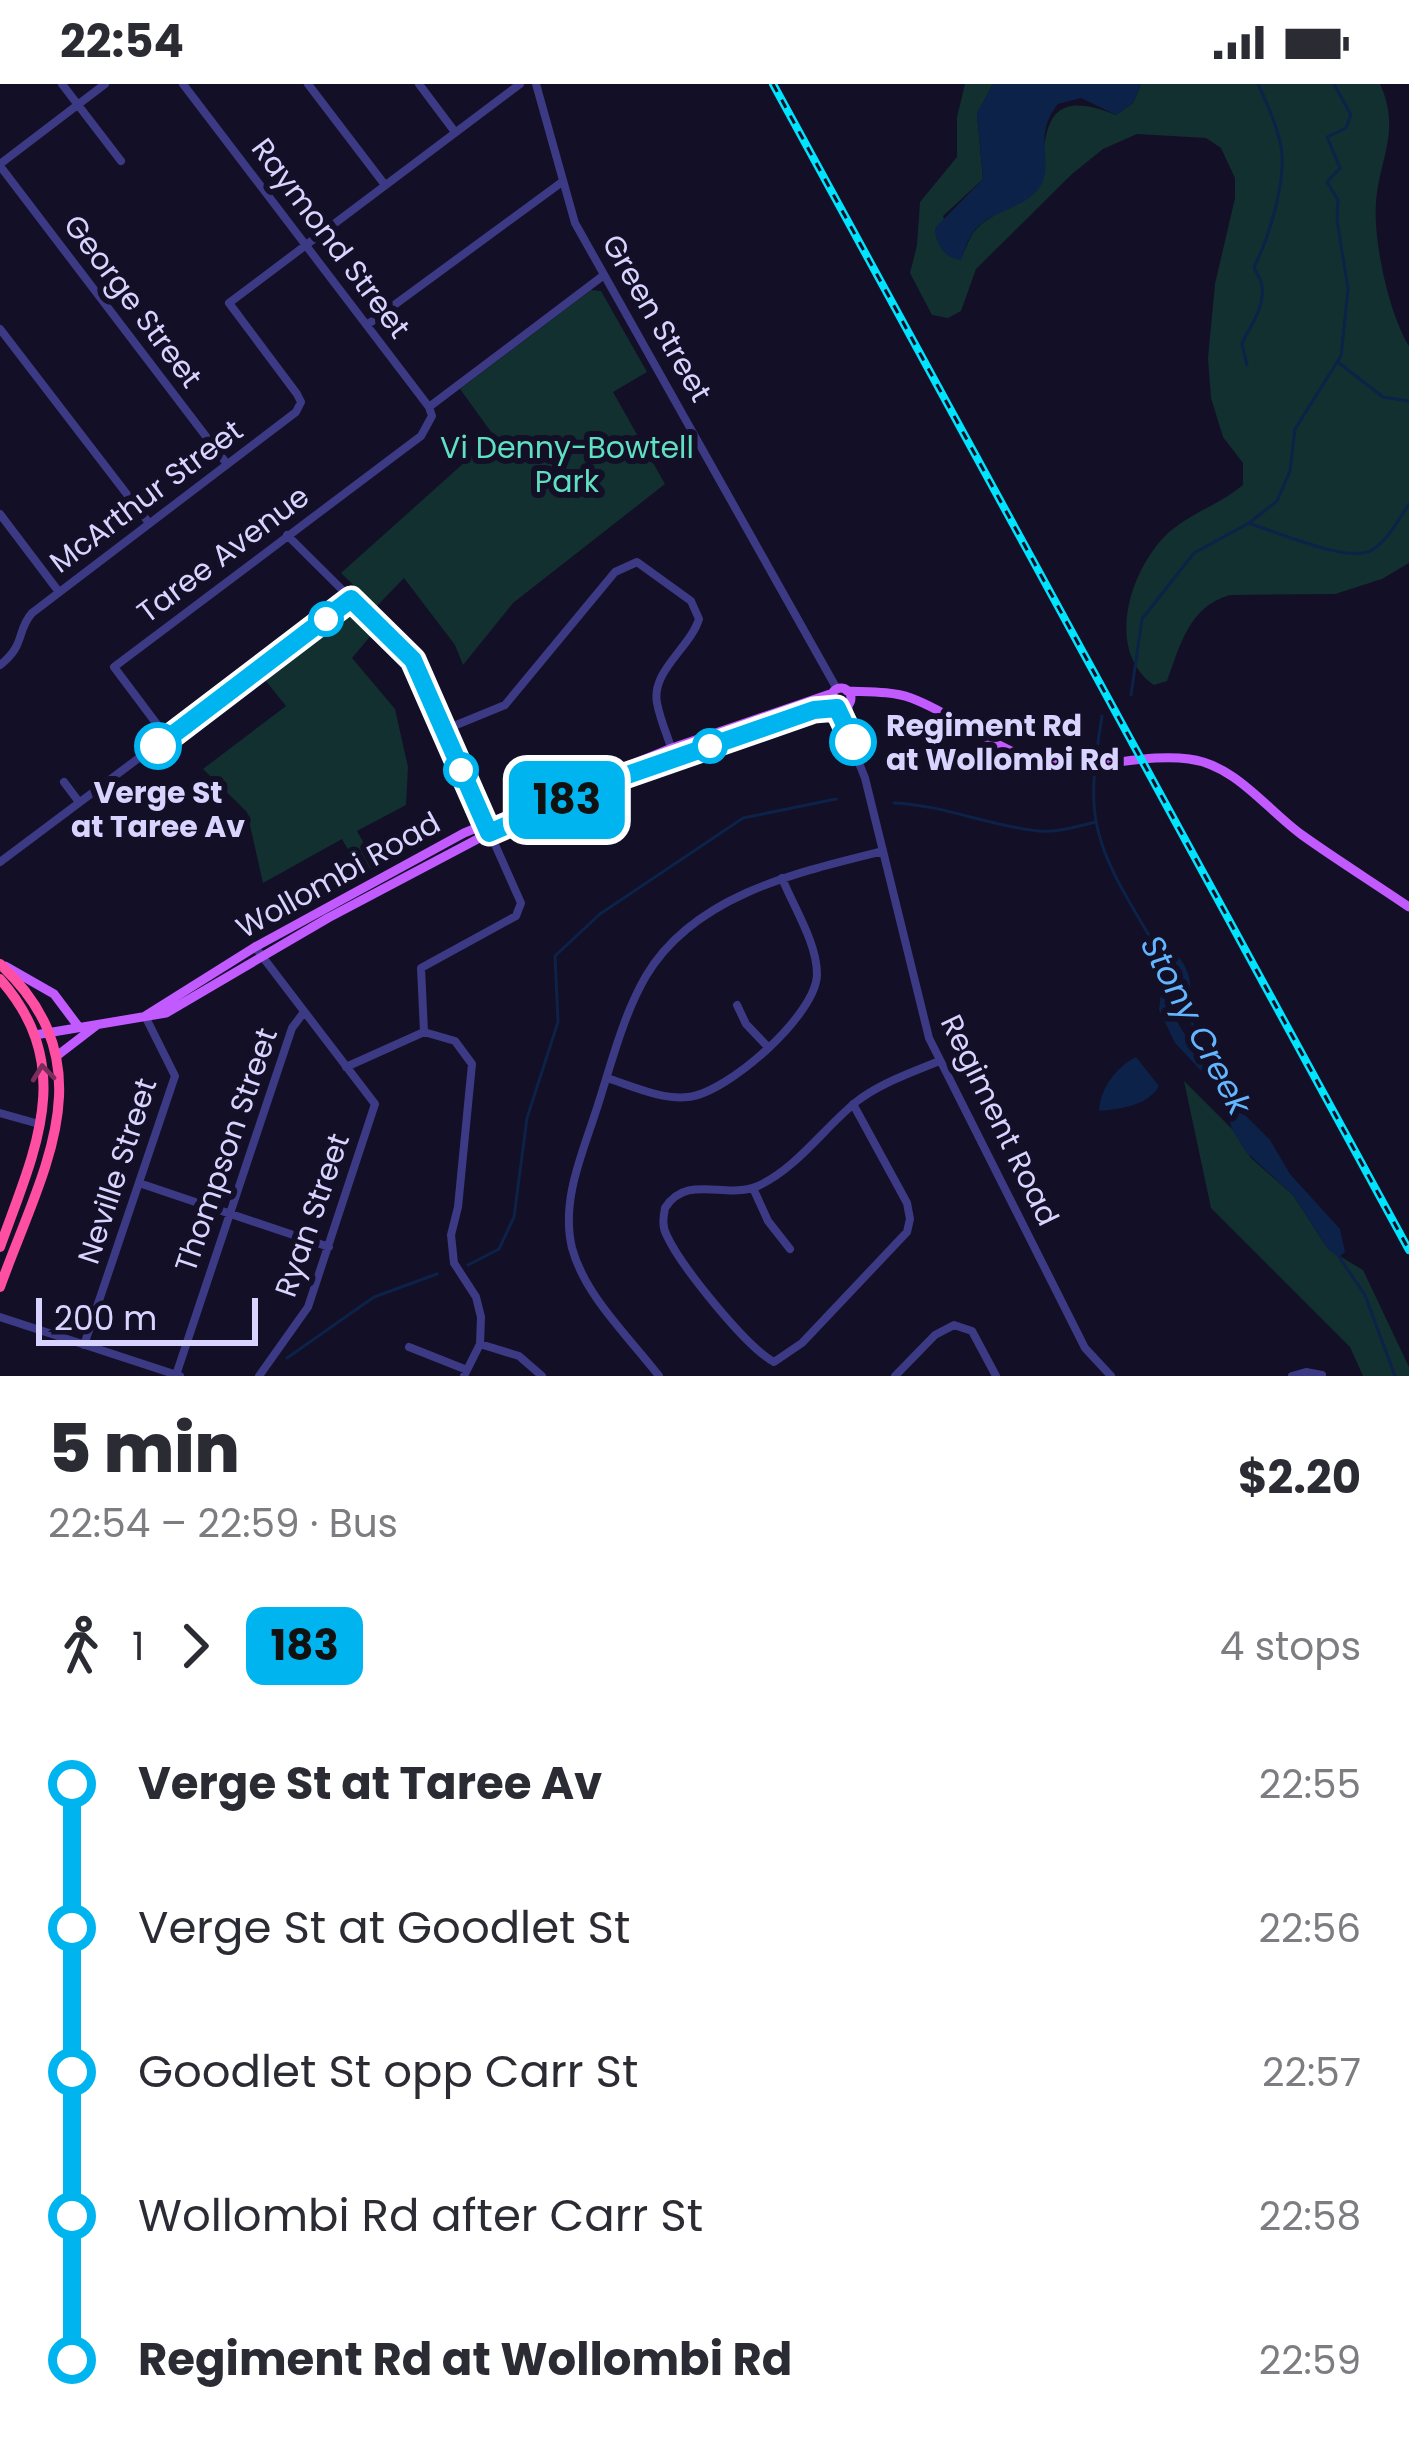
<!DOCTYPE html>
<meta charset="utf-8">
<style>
:root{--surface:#fff;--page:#f7f7f7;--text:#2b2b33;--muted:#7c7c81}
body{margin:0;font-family:Poppins,sans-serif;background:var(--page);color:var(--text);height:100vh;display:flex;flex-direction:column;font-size:45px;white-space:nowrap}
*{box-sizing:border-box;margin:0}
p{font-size:39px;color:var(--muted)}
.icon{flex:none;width:66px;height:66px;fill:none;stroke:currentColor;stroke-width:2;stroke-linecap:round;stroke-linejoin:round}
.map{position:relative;height:1292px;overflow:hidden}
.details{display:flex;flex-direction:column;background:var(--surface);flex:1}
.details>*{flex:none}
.badge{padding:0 24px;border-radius:18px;font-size:42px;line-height:78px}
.scale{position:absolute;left:36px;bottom:30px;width:222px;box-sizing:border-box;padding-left:12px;border:6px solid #d9d4ff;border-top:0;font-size:33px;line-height:42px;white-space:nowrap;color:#d9d4ff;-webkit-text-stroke:9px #130f26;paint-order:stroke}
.map>.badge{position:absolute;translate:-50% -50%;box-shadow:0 0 0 6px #fff}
.legs{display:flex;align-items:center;gap:18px;height:132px;padding:0 48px;font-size:39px}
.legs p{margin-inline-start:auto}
.overview{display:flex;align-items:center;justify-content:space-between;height:204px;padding:0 48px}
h1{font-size:66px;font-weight:800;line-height:90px}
ul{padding:0 48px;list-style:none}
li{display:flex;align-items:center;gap:42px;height:144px;font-size:45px}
li i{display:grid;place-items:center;width:18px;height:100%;margin:0 15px;background:currentColor}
li i::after{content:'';width:30px;height:30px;margin:-15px;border:9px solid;border-radius:50%;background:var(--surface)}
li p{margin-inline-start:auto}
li:first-child i{background:linear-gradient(#0000 50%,currentColor 0)}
li:last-child i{background:linear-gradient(currentColor 50%,#0000 0)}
.status{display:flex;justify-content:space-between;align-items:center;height:84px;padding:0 60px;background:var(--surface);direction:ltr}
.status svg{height:33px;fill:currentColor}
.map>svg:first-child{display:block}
.green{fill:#12302f}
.water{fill:#0c2248}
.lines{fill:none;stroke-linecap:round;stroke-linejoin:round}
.stream{stroke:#0c2248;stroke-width:3}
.minor{stroke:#3d3a85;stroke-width:8}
.major{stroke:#c25bff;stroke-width:9}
.highway{stroke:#ff4fa3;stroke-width:10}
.rail-casing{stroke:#00e5ff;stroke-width:8}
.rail{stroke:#130f26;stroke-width:3;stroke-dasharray:9;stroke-linecap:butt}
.oneway{stroke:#7d2c5e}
.line-1-casing{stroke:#fff;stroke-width:27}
.line-1{stroke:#00b5ef;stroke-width:18}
.stop-1-dot{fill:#fff;stroke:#00b5ef;stroke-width:6}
.labels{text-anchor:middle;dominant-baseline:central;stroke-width:12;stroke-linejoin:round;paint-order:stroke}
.street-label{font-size:30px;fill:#d9d4ff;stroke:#130f26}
.park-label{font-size:30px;fill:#5fe0c0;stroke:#130f26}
.stop-label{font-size:30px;font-weight:bold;fill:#d9d4ff;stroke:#130f26;text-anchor:start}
.water-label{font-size:33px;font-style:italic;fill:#62b6ff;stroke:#130f26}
</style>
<div class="status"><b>22:54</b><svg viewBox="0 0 49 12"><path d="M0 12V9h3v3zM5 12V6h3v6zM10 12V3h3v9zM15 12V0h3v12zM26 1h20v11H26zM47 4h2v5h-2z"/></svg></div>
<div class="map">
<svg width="1409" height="1292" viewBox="0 0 1409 1292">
<rect width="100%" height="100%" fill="#130f26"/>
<!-- green -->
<path class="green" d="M965 0H993L977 30 983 95 943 132 960 176C965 167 968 157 973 149 986 130 1020 122 1039 103 1047 50 1040 0 1116 31L1133 19 1141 0H1380C1401 46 1380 73 1376 118 1373 157 1389 230 1409 262V479L1382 495 1335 510 1230 511C1189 522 1180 562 1167 597L1154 601C1105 567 1129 489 1165 452 1186 431 1219 421 1243 401V379L1223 353 1211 314 1208 274 1215 200 1235 114V94L1221 64 1206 54 1137 50 1103 65 1072 90 976 185 961 227 948 234 932 231 910 189 917 161 920 118 957 73V33Z
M591 206 601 207 647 288 613 308 665 400 513 519 463 581 455 561 404 494 376 523 341 489 494 352 460 305Z
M349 531H355L373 549 352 574 395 625 408 683 406 721 357 747 376 781 362 790 342 755 263 799 247 728 203 685 286 622 265 596Z
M1184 997 1232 1045 1251 1074 1293 1111 1328 1165 1363 1186 1409 1283V1292H1363L1350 1263 1211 1124Z"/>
<!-- water -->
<path class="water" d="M993 0H1141L1133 19 1116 31 1081 14 1058 20C1032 51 1054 77 1041 101 1025 127 988 125 972 150 967 157 964 168 961 176 944 174 935 159 935 144L983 95 977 29Z
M1151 855C1179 864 1194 887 1190 916L1175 933C1186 955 1191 960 1213 968L1227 991 1234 1020 1270 1056 1290 1090 1340 1145 1345 1168 1339 1173 1328 1165 1293 1111 1246 1068 1232 1045 1221 1008 1175 959 1159 926 1163 888Z
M1136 973 1159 1002C1148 1022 1120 1025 1099 1027 1100 1005 1116 983 1136 973Z"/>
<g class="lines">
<!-- stream -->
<path class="stream" d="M1339 279 1383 313 1409 317
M1247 281 1242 260C1250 241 1265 225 1262 202 1261 195 1256 189 1254 183 1269 154 1287 95 1281 63 1277 41 1267 20 1258 0
M1250 440C1277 447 1347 480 1372 466 1388 456 1399 435 1409 420
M1131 611 1142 535 1194 469 1249 439 1277 417 1290 387 1295 345 1341 272 1348 205 1337 136 1338 116 1327 98 1340 84 1327 53 1346 44 1351 31 1334 0
M1102 632C1097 665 1090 703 1096 737 1103 779 1132 822 1153 858
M894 719C944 721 989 742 1038 747 1058 749 1077 742 1096 738
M1185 920 1203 967
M1337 1170 1365 1211 1395 1292
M468 1181 499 1165 514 1133 527 1034 558 938 555 872 600 830 743 734 836 715
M287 1274 374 1213 437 1190"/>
<!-- minor -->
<path class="minor" d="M62 0 121 77
M308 0 385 101
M419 0 455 48
M536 0 575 139 837 605
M0 80 105 0
M0 82 227 380
M367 241 562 98
M0 245 149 439
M429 323 604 191
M0 430 59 508
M287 451 413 576 521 819 516 832 421 884 424 948
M0 581C26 561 16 547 32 529L296 328 301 318 297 310 229 219 520 0
M849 621V644
M837 624 865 694 929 954 1085 1264 1111 1292
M444 646 505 621 615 488 637 478 691 517 699 535C690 564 651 587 657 619 660 635 667 651 672 666
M168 655 114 583 421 352 432 332 429 323 183 0
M64 698 79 718
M0 778 351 515
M255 863 375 1020 308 1223 259 1292
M737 921 746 940 767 962
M346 983 424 948 455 957 472 980 458 1123 451 1151 454 1179 476 1213 481 1233 480 1260 464 1292
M607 994C632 1002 662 1016 688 1013 728 1009 817 930 817 890 817 859 793 822 782 794
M853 1020 907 1119 910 1135 907 1148 802 1259 774 1278C746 1263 681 1182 667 1152 662 1143 663 1134 665 1124 687 1089 726 1116 758 1102 797 1084 824 1044 856 1018 880 999 911 989 939 977
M0 1029 39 1040
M139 1099 329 1163
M753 1104 768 1137 790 1165
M0 1233 180 1292
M480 1260 519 1272 542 1292
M84 1261 175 992 145 932
M409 1263 467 1286
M176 1291 292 944 304 928
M659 1292C629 1253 585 1212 572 1164 561 1118 581 1073 595 1030 610 985 622 933 646 892 694 811 798 788 883 767
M895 1292 935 1251 954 1241 972 1247 996 1292
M1292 1292 1306 1288 1322 1291"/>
<!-- major -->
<path class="major" d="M831 614a10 10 0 1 1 20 0a10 10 0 1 1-20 0Z
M847 607C868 608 891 607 911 614 954 630 990 662 1034 676 1087 692 1137 668 1189 675 1236 681 1266 725 1302 751 1337 776 1374 799 1409 823
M5 882 54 910 78 942
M145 932 255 863 464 749 672 664 833 609
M35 951 166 929 328 834 489 749 610 697 814 625 834 622
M58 971 97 941"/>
<!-- highway -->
<path class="highway" d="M0 880C109 982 42 1086 0 1203
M0 895C78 983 34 1068 0 1163"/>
<!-- rail casing -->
<g class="rail-casing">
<path id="rail" d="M773 0 1409 1166"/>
</g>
<!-- rail -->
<use href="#rail" class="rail"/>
</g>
<!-- one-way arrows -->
<defs><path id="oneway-chevron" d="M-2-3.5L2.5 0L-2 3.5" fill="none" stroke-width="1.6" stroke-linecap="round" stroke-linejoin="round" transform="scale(3)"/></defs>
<use class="oneway" href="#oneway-chevron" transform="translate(43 989) rotate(-96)"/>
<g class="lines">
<!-- line-1 casing -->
<g class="line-1-casing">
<path id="line-1" d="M158 662 351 515 413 576 489 749 610 697 814 626 837 624 853 658"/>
</g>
<!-- line-1 -->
<use href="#line-1" class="line-1"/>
</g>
<!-- markers -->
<g class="stop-1-dot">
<circle cx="326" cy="535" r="15"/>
<circle cx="853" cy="658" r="21"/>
<circle cx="158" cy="662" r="21"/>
<circle cx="710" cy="662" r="15"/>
<circle cx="461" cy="686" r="15"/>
</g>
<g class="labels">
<!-- street labels -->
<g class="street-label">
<text transform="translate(331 154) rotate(53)">Raymond Street</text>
<text transform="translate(133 217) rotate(53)">George Street</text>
<text transform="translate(657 234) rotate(60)">Green Street</text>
<text transform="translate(146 412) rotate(-37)">McArthur Street</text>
<text transform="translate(223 470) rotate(-37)">Taree Avenue</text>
<text transform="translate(338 791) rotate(-29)">Wollombi Road</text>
<text transform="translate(1000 1036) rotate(64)">Regiment Road</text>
<text transform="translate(226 1066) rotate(-71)">Thompson Street</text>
<text transform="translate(117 1087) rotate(-72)">Neville Street</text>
<text transform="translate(312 1131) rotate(-71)">Ryan Street</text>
</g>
<!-- park labels -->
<g class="park-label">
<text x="567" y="363">Vi Denny-Bowtell<tspan x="567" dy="34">Park</tspan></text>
</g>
<!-- stop labels -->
<g class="stop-label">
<text x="886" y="641">Regiment Rd<tspan x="886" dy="34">at Wollombi Rd</tspan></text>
<text x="158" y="708" text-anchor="middle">Verge St<tspan x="158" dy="34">at Taree Av</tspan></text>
</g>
<!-- water labels -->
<g class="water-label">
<text transform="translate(1196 941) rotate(62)">Stony Creek</text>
</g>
</g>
</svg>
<div class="scale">200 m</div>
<b class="badge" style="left:567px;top:716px;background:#00b5ef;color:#111">183</b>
</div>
<section class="details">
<div class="overview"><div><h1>5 min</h1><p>22:54 – 22:59 · Bus</p></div><b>$2.20</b></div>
<div class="legs"><svg class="icon" aria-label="walk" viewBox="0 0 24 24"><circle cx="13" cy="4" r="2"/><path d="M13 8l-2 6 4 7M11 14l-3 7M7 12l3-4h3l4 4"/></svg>1<svg class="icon" aria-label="forward" viewBox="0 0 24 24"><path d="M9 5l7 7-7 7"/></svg><b class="badge" style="background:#00b5ef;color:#111">183</b><p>4 stops</p></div>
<ul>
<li><i style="color:#00b5ef"></i><b>Verge St at Taree Av</b><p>22:55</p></li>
<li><i style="color:#00b5ef"></i><span>Verge St at Goodlet St</span><p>22:56</p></li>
<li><i style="color:#00b5ef"></i><span>Goodlet St opp Carr St</span><p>22:57</p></li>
<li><i style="color:#00b5ef"></i><span>Wollombi Rd after Carr St</span><p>22:58</p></li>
<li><i style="color:#00b5ef"></i><b>Regiment Rd at Wollombi Rd</b><p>22:59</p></li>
</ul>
</section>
